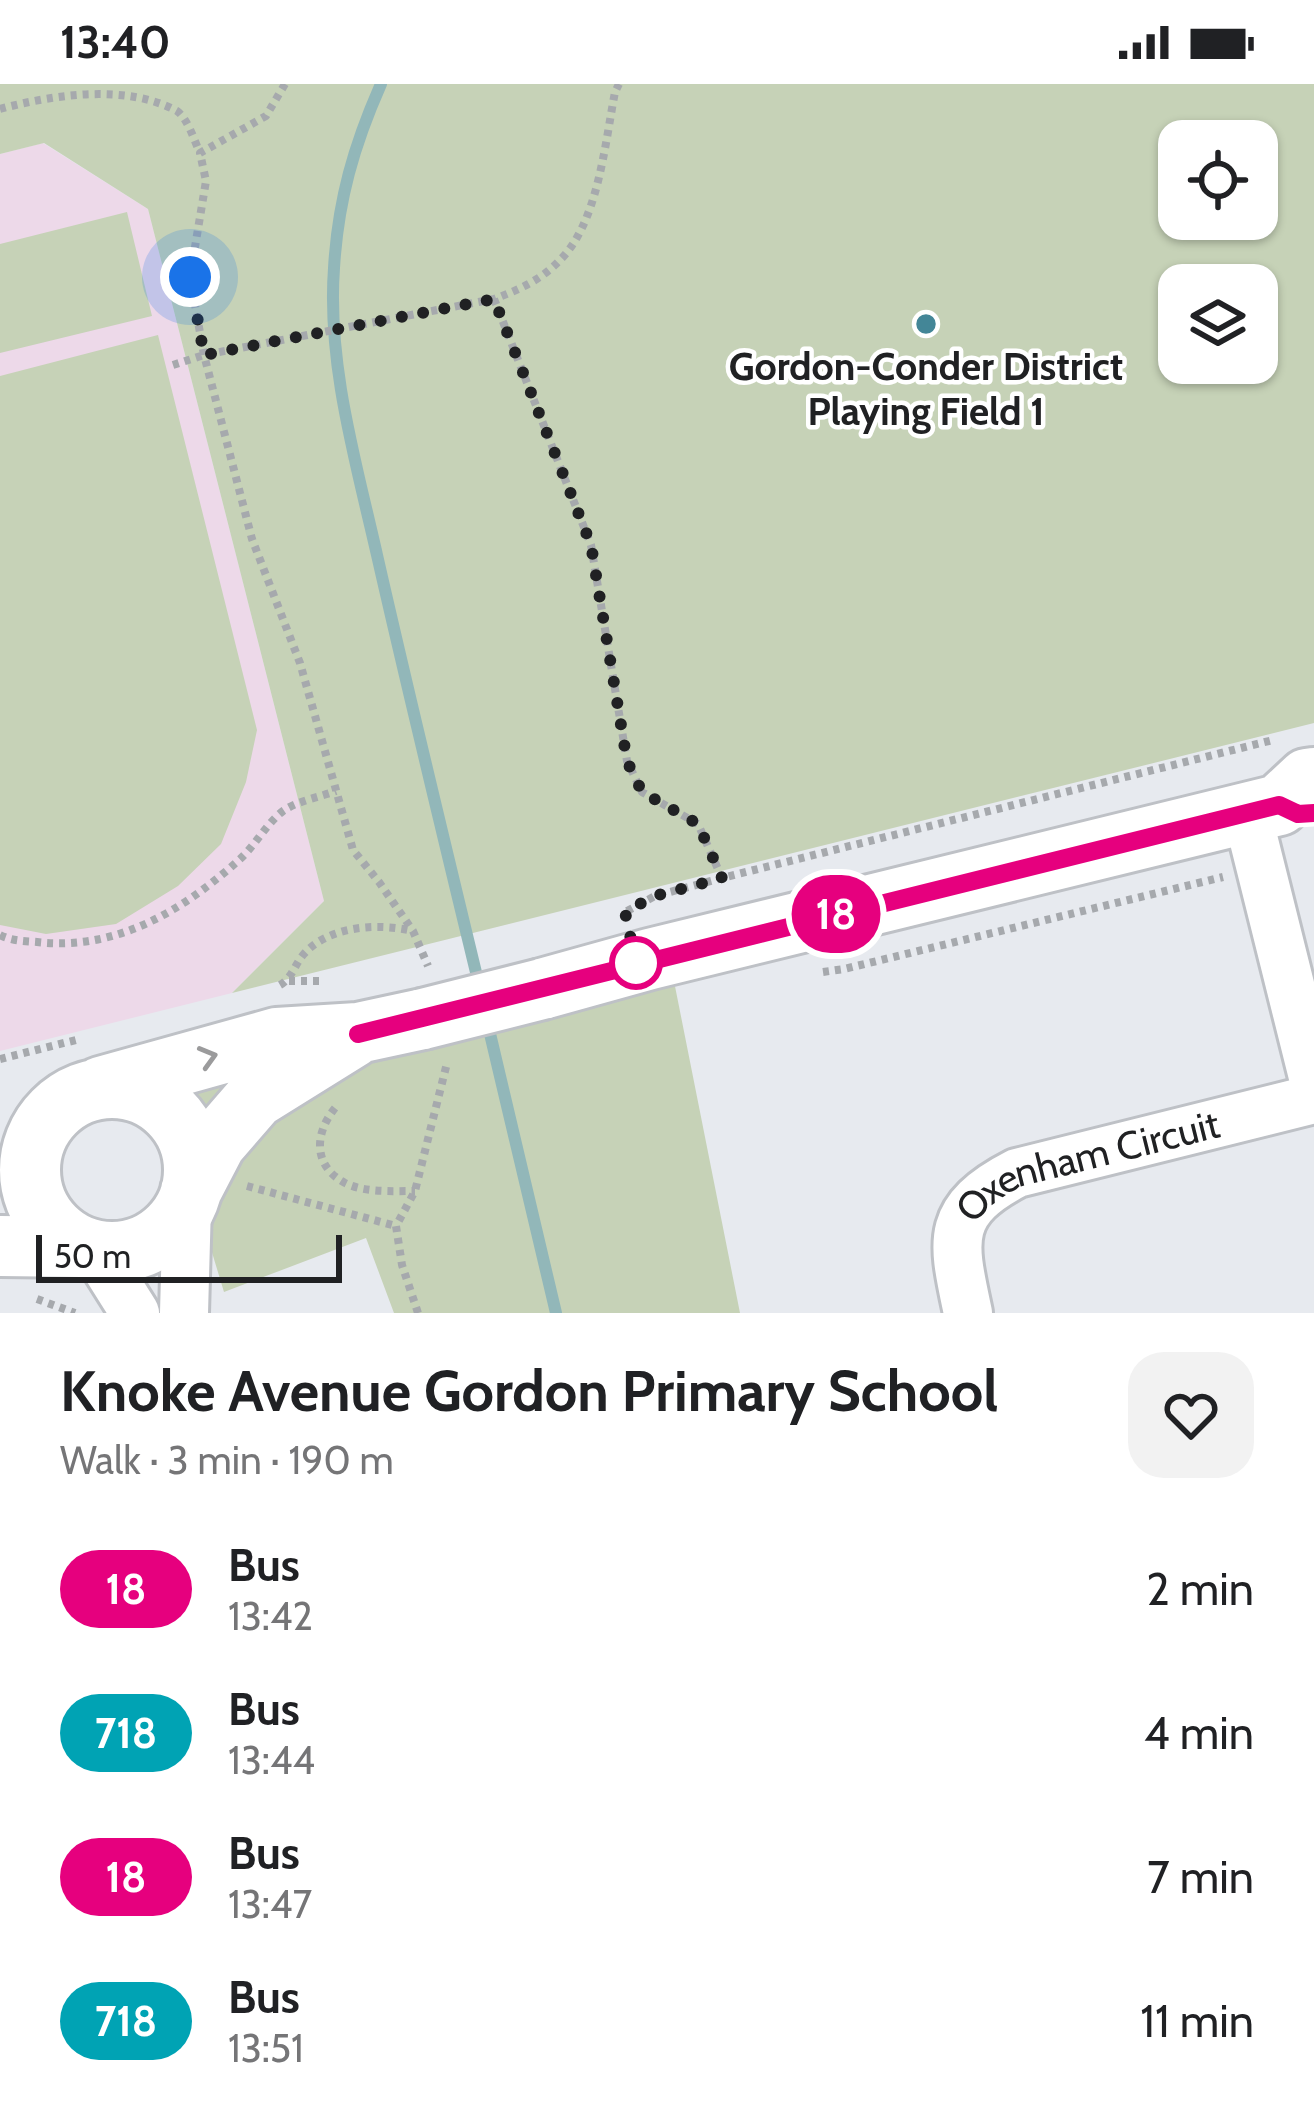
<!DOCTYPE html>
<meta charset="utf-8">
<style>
:root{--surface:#fff;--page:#f2f2f2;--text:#202124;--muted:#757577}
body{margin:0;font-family:Cabin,sans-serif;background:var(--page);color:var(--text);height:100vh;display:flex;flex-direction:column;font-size:45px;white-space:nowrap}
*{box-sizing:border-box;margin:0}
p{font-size:39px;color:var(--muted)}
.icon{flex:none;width:66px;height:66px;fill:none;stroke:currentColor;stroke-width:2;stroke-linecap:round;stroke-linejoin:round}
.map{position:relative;height:1229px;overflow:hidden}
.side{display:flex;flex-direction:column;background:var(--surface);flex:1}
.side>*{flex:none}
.badge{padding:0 24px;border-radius:39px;font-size:42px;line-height:78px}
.fabs{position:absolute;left:1158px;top:36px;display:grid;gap:24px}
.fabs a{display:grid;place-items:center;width:120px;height:120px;border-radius:24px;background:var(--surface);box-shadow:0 3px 9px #0004;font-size:60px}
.scale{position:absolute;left:36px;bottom:30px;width:306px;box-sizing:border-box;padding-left:12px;border:6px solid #202123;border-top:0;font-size:33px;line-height:42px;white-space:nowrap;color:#202123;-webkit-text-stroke:9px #fff;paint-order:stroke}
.you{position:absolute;width:60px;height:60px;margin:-30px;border:9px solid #fff;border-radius:50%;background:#1a73e8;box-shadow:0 0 0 18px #1a73e833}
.map>.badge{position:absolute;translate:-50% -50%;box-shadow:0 0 0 6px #fff}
.round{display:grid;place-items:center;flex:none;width:126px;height:126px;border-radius:36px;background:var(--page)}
.head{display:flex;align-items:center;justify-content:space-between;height:204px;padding:0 60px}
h1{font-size:57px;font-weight:800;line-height:90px}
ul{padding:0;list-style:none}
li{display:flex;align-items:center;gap:36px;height:144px;padding:0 60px}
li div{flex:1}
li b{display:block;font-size:45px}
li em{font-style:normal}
li .badge{min-width:132px;font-weight:700;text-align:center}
.status{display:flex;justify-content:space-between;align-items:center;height:84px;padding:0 60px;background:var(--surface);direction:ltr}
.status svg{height:33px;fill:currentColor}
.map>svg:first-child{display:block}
.education{fill:#edd9e9}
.green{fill:#c6d2b7;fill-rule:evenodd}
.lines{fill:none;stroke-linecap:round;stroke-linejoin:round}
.stream{stroke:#92b7b9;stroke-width:12}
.minor-casing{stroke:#bec1c6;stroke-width:54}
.tertiary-casing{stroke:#bec1c6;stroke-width:66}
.path{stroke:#a6a9ad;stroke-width:8;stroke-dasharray:6 6;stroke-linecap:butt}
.minor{stroke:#fff;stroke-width:48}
.tertiary{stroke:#fff;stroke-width:60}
.tertiary-bridge-casing{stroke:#bec1c6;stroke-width:66;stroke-linecap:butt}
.tertiary-bridge{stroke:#fff;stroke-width:60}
.oneway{stroke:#9b9b9c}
.line-casing{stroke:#fff;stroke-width:27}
.line{stroke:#e6007e;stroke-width:18}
.walk{stroke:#202123;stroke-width:12;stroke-dasharray:0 21.6}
.poi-dot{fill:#438697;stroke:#fff;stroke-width:4.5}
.stop-dot{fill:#fff;stroke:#e6007e;stroke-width:6}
.labels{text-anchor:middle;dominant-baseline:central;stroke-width:9;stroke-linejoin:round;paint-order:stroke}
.poi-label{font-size:39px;font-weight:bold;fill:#202123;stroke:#fff}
.street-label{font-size:39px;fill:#202123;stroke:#fff}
</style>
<div class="status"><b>13:40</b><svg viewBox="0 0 49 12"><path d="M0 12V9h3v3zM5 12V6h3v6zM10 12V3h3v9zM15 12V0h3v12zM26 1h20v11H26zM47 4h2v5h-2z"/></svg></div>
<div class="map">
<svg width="1314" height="1229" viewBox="0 0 1314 1229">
<rect width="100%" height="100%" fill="#e7eaef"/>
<!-- education -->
<path class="education" d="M43 59 148 125 324 817 232 909 0 967V70Z"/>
<!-- green -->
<path class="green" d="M0 0H1314V639L232 909 324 817 148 125 44 59 0 70ZM1179 57H1257V135H1179ZM1179 201H1257V279H1179Z
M127 128 152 232 0 269V160Z
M158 251 257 646 246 698 221 760 178 802 116 840 46 850 0 841V292Z
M667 862 740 1229H394L366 1154 224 1208 157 987Z"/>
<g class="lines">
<!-- stream -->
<path class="stream" d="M381 0C354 61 338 116 334 184 327 280 356 378 377 471 410 616 445 760 480 905
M487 937 556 1229"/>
<!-- minor casing -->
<g class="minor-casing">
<g id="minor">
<path d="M1247 729 1314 997"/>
<path d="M96 1167 135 1229"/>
<path d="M184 1229 187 1120"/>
<path id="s1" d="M968 1229C953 1158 943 1127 1017 1089L1314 1015"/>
</g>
</g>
<!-- tertiary casing -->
<g class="tertiary-casing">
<path id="tertiary" d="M542 905 650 875 1279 721 1307 695 1314 694
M101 1003 277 954 358 949 423 935
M30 1086a82 82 0 1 1 164 0a82 82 0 1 1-164 0Z
M191 1107 216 1059 255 1014 353 953
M0 1162 81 1163"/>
</g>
<!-- path -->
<path class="path" d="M285 0 266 32 200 69 206 97 190 193 204 271 252 455 300 579 353 766 379 798 413 847 428 882
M0 25C55 10 127 0 177 27 188 35 194 56 200 69
M494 215 591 461 627 677 642 708 698 740 722 794
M173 281 204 271 494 215C518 206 541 196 559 177 598 140 605 59 615 8L619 0
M627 827 655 812 722 794 1273 656
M0 851C12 857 24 857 37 858 116 867 182 827 239 776 255 762 266 740 283 727 297 717 320 713 336 707
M823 888 844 885 1223 793
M289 897H322
M280 901C292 894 294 882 303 871 329 841 378 839 413 847
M0 975 80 955
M335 1024C314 1050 313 1082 345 1099 365 1109 393 1107 415 1107
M247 1102 396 1142
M37 1215 75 1229
M418 1229 402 1181 396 1142 415 1107 447 979"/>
<!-- minor -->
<use href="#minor" class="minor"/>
<!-- tertiary -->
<use href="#tertiary" class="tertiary"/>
<!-- tertiary-bridge casing -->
<g class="tertiary-bridge-casing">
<path id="tertiary-bridge" d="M423 935 542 905"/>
</g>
<!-- tertiary-bridge -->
<use href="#tertiary-bridge" class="tertiary-bridge"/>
</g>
<!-- one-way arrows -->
<defs><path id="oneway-chevron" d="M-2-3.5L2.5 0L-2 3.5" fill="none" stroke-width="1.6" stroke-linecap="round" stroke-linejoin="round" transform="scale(3)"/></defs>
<use class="oneway" href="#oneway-chevron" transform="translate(208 973) rotate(-16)"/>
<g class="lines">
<!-- line casing -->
<g class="line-casing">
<path id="line" d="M358 950 1279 721 1298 730 1314 729"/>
</g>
<!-- line -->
<use href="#line" class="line"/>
<!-- walk -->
<path class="walk" d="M190 193 204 271 494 215 591 461 627 677 642 708 698 740 722 794 655 812 625 828 636 879"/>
</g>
<!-- markers -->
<circle class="poi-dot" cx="926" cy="240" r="12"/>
<circle class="stop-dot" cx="636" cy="879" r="24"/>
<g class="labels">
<!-- poi labels -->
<g class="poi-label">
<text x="926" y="282">Gordon-Conder District<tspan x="926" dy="45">Playing Field 1</tspan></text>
</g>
<!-- street labels -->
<g class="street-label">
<text stroke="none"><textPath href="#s1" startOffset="237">Oxenham Circuit</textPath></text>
</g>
</g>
</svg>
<div class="fabs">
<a><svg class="icon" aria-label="locate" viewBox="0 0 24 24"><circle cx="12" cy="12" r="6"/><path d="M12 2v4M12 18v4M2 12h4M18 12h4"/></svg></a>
<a><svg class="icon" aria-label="layers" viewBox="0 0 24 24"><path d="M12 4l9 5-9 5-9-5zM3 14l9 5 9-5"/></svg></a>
</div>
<div class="scale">50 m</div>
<div class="you" style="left:190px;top:193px"></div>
<b class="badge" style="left:836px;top:830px;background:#e6007e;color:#fff">18</b>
</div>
<section class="side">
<div class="head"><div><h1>Knoke Avenue Gordon Primary School</h1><p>Walk · 3 min · 190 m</p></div><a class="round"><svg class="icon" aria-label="heart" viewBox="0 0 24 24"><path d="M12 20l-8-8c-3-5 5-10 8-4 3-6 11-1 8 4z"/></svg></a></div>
<ul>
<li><span class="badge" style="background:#e6007e;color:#fff">18</span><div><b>Bus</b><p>13:42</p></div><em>2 min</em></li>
<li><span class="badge" style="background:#00a3b4;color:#fff">718</span><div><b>Bus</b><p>13:44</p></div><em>4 min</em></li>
<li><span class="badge" style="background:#e6007e;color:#fff">18</span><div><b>Bus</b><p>13:47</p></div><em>7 min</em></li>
<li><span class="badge" style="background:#00a3b4;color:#fff">718</span><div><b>Bus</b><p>13:51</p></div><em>11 min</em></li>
</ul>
</section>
